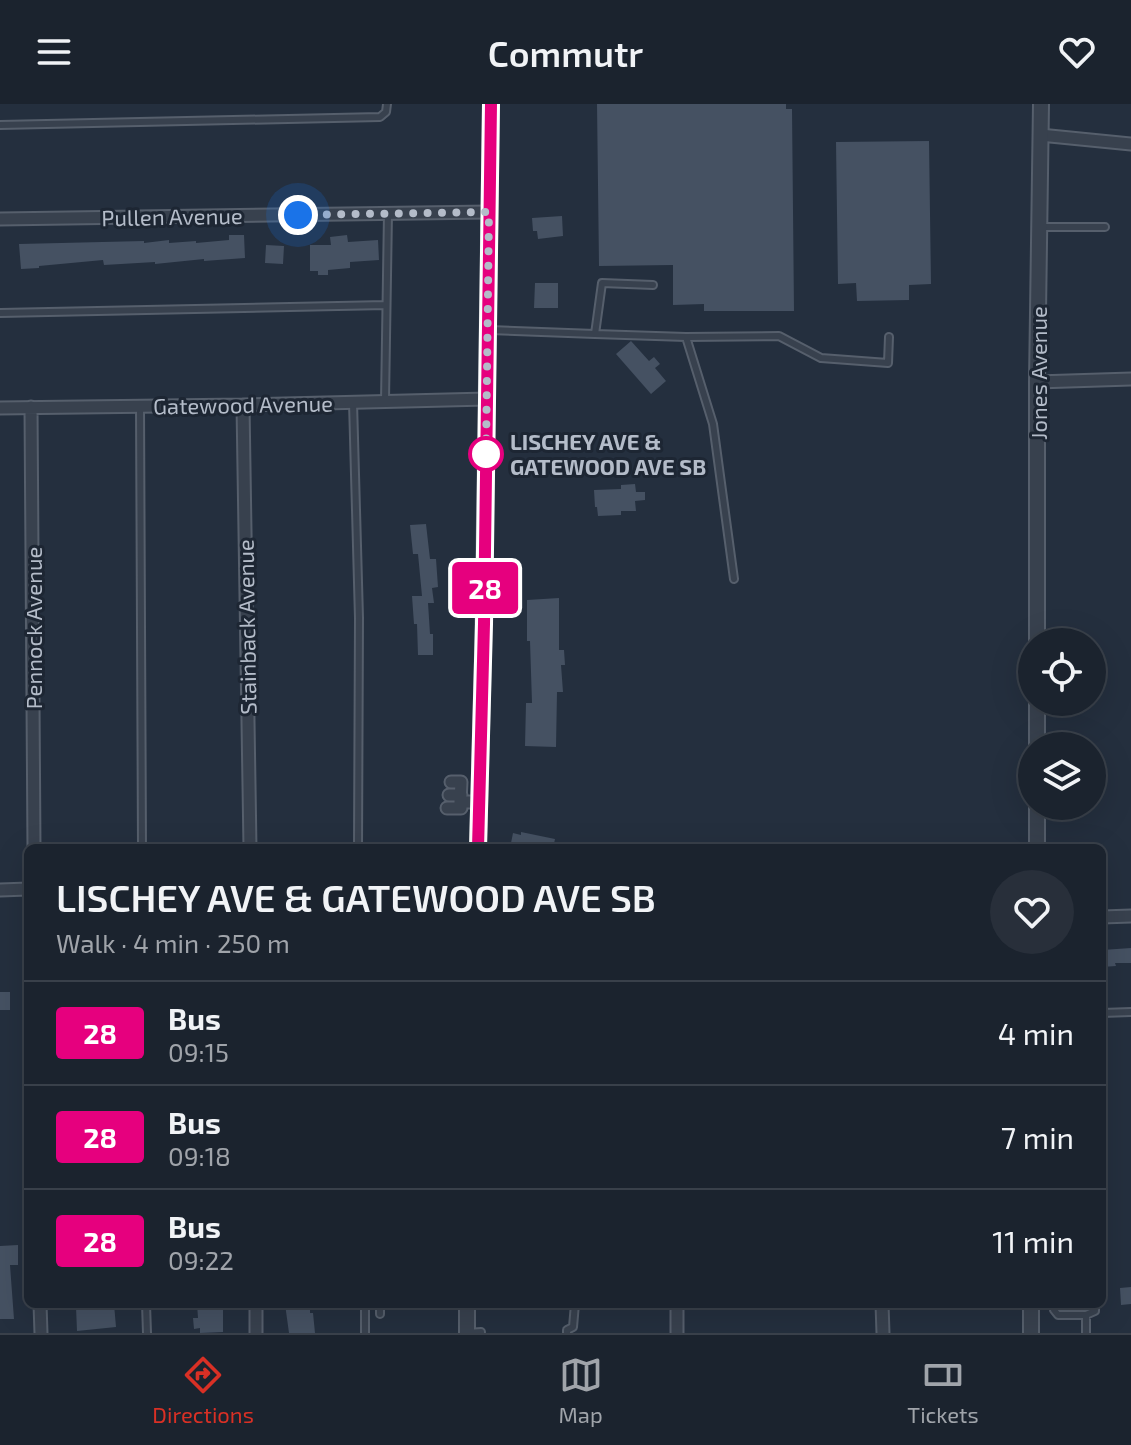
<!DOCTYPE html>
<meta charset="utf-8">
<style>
:root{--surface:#1b232e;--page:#282f3a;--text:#f1f3f6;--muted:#a0a4aa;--line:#39404a;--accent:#d93025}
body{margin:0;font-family:"Exo 2",sans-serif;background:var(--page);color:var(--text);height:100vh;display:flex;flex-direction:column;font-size:30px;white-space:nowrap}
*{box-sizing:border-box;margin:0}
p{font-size:26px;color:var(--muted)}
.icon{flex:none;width:44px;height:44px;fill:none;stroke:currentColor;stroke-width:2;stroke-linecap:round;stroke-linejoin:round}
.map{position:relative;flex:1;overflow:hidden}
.sheet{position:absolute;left:24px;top:740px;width:1082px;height:464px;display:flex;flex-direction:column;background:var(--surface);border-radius:12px;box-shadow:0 8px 32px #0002,0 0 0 2px var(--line)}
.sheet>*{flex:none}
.badge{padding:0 16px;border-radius:6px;font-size:28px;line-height:52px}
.tools{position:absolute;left:1018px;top:524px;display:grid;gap:16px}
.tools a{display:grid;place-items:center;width:88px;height:88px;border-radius:50%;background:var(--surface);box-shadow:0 8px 32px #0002,0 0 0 2px var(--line);font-size:40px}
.you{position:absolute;width:40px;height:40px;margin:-20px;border:6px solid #fff;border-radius:50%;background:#1a73e8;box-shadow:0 0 0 12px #1a73e833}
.map>.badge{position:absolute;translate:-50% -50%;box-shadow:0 0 0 4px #fff}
.round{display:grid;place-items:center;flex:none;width:84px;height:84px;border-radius:42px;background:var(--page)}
.overview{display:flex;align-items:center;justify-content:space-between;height:136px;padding:0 32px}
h1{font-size:38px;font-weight:600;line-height:60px}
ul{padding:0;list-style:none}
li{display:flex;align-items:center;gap:24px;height:104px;padding:0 32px;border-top:2px solid var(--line)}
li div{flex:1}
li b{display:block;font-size:30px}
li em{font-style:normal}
li .badge{min-width:88px;font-weight:700;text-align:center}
header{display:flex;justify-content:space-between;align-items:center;height:104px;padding:0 32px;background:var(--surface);font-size:36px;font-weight:600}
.dock{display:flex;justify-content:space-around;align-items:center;height:112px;border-top:2px solid var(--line);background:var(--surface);font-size:22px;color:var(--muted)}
.dock a{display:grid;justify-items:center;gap:4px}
.dock .on{color:var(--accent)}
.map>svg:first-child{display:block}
.building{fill:#455162}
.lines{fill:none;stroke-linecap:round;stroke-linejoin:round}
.service-casing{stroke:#565f6c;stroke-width:10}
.minor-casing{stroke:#565f6c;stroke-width:15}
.tertiary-casing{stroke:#565f6c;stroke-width:18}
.service{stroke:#38414e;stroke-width:6}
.minor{stroke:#38414e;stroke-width:11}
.tertiary{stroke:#38414e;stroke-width:14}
.line-casing{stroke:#fff;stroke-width:18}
.line{stroke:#e6007e;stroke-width:12}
.walk{stroke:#b4bcc9;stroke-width:8;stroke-dasharray:0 14.4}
.stop-dot{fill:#fff;stroke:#e6007e;stroke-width:4}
.labels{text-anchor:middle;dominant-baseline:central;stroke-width:6;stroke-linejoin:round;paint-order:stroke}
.street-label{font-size:22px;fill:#b4bcc9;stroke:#1d2633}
.stop-label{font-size:22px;font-weight:bold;fill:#b4bcc9;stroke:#1d2633;text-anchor:start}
</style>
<header><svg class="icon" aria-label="menu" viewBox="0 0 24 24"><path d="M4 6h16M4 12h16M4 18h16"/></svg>Commutr<svg class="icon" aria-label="heart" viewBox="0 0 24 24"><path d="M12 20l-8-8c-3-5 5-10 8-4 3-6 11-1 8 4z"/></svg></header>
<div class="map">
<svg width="1131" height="1229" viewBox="0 0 1131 1229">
<rect width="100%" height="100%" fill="#242f3e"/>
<!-- building -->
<path class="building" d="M597 0H786V5H792L794 207H704V200L673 201V161L599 162Z
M929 37 931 180 909 181V196L857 197 856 179 838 180 836 38Z
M562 112 563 132 538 135 537 127H533L532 114Z
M229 131H244L245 154 204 157V155L155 160V158L104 161 103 156 39 162V164L21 165 19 140 144 137V139L169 136V139L196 137V139L229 136Z
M347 131 348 138 378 136 379 156 350 158V164L328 166V171H318V167H310V141H331L330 133Z
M266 141 284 142 283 160 265 159Z
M535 179H558V204H534Z
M631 237 649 257 654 253 660 260 655 264 666 277 651 290 616 250Z
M635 380 636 388H645V396L635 397 636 407H621V411L598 412 597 403H595L594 386 621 385V381Z
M426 420 430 455H436L438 483 432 484 434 499H428L430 530H433V551H418L417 520H414L412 492H422L418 450H413L410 421Z
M559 494V546H564L565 561H561L563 588H557L556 643 525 642 526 599H532L530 537H527V496Z
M521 728 555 735 553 744H510L513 729 521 731Z
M1131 844V859H1115L1116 862 1102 863V846Z
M0 888H10V906H0Z
M18 1141V1161H10L14 1215H0V1142Z
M1131 1183V1200L1121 1201 1120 1184Z
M107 1200H114L116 1223 77 1227 76 1203Z
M197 1200H223V1228L200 1229V1224L194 1225 193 1214H198Z
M285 1200H310V1209H313L315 1229H289Z"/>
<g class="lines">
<!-- service casing -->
<g class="service-casing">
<path id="service" d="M0 21 380 13 386 8 387 0
M1039 123H1105
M0 209 386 201
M489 226 595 230 602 179 653 181
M595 230 686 233 779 232 821 254 888 259 889 233
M686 233 713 320 734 475
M385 297 388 109
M353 298 359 514 358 744
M140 302 142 744
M1102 909 1131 908
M146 1200 147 1229
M365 1200V1229
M380 1200V1210
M1054 1200V1206L1058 1211H1086L1095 1207V1200
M1086 1211V1229
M467 1229 481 1228
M567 1229V1226L573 1223 575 1200"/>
</g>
<!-- minor casing -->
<g class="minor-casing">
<path id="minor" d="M1040 31 1131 40
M0 115 489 108
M1037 278 1131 275
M243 301 250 744
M31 303 34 744
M0 304 243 301 487 295
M451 678H461L460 698H479
M449 691H461
M447 704H461L460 698
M0 786 28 785
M1102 813 1131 812
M40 1200 41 1229
M256 1200V1229
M677 1200V1229
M882 1200 883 1229"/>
</g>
<!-- tertiary casing -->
<g class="tertiary-casing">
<path id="tertiary" d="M1037 538V278L1041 0
M1037 598V642
M1037 702V744
M478 744 483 551 491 0
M467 1229V1200
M1031 1229V1200"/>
</g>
<!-- service -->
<use href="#service" class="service"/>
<!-- minor -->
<use href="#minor" class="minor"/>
<!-- tertiary -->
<use href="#tertiary" class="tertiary"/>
</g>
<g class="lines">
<!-- line casing -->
<g class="line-casing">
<path id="line" d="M478 744 484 520 491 0"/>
</g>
<!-- line -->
<use href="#line" class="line"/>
<!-- walk -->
<path class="walk" d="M298 111 489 108 486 350"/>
</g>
<!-- markers -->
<circle class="stop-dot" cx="486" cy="350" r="16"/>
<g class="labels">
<!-- street labels -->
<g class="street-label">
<text transform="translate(172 112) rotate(-1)">Pullen Avenue</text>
<text transform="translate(1038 269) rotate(-90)">Jones Avenue</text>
<text transform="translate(243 300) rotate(-1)">Gatewood Avenue</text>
<text transform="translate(246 523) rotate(-91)">Stainback Avenue</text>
<text transform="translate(33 524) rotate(-90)">Pennock Avenue</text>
</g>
<!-- stop labels -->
<g class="stop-label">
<text x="510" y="337">LISCHEY AVE &amp;<tspan x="510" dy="25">GATEWOOD AVE SB</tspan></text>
</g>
</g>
</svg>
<div class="tools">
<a><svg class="icon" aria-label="locate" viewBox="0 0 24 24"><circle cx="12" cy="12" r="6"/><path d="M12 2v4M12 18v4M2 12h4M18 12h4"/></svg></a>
<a><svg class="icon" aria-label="layers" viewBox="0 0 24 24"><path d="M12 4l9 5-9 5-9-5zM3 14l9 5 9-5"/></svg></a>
</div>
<div class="you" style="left:298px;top:111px"></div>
<b class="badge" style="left:485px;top:484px;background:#e6007e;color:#fff">28</b>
<section class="sheet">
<div class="overview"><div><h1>LISCHEY AVE &amp; GATEWOOD AVE SB</h1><p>Walk · 4 min · 250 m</p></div><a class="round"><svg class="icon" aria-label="heart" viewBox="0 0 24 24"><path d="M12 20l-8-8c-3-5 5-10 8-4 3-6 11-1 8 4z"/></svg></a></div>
<ul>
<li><span class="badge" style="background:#e6007e;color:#fff">28</span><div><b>Bus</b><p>09:15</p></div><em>4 min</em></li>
<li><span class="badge" style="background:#e6007e;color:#fff">28</span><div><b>Bus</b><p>09:18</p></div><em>7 min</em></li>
<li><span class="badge" style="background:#e6007e;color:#fff">28</span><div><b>Bus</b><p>09:22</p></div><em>11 min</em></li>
</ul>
</section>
</div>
<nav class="dock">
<a class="on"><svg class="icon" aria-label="directions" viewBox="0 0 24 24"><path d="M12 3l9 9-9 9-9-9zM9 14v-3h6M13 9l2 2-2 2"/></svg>Directions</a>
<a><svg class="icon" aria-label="map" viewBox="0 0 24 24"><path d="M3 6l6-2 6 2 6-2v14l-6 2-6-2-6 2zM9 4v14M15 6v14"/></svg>Map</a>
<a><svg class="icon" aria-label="tickets" viewBox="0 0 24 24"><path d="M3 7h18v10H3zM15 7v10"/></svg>Tickets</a>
</nav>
